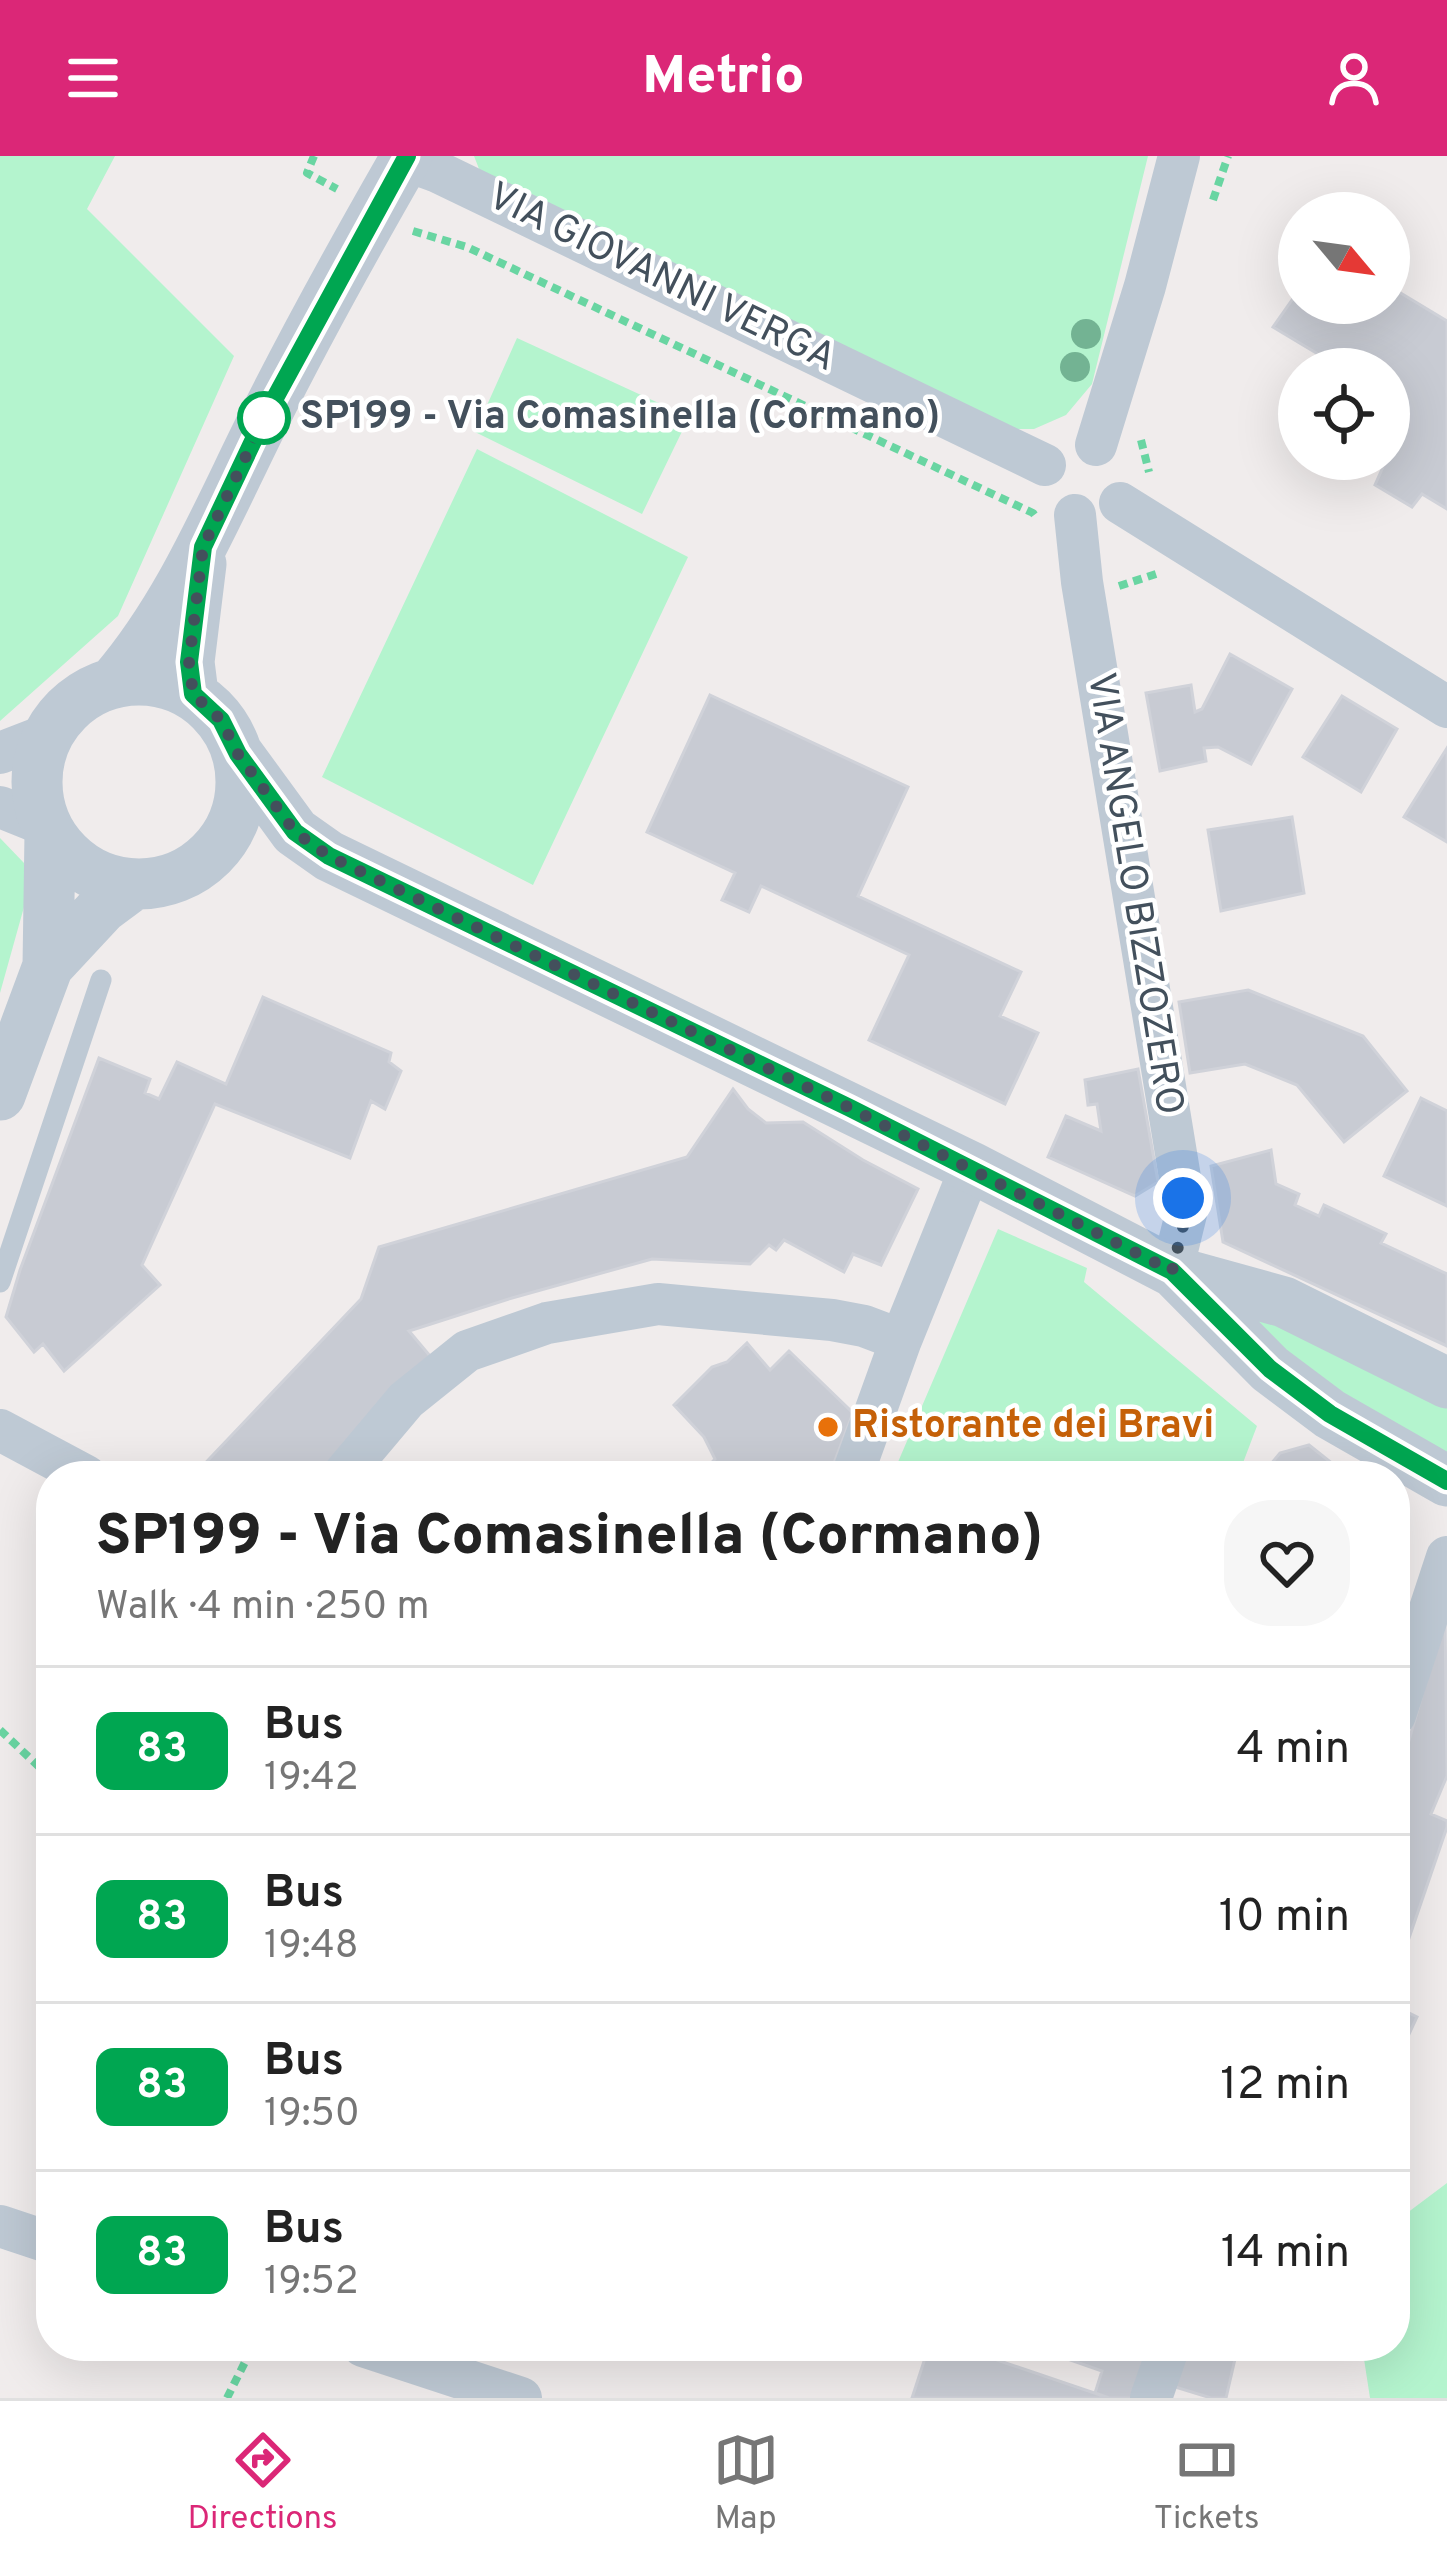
<!DOCTYPE html>
<meta charset="utf-8">
<style>
:root{--surface:#fff;--page:#f6f6f6;--text:#222;--muted:#767676;--line:#e0e0e0;--accent:#db2777}
body{margin:0;font-family:Overpass,sans-serif;background:var(--page);color:var(--text);height:100vh;display:flex;flex-direction:column;font-size:45px;white-space:nowrap}
*{box-sizing:border-box;margin:0}
p{font-size:39px;color:var(--muted)}
.icon{flex:none;width:66px;height:66px;fill:none;stroke:currentColor;stroke-width:2;stroke-linecap:round;stroke-linejoin:round}
.map{position:relative;flex:1;overflow:hidden}
.drawer{position:absolute;left:36px;top:1305px;width:1374px;height:900px;display:flex;flex-direction:column;background:var(--surface);border-radius:48px;box-shadow:0 12px 48px #0002}
.drawer>*{flex:none}
.badge{padding:0 24px;border-radius:18px;font-size:42px;line-height:78px}
.needle{width:78px;rotate:119deg}
.controls{position:absolute;left:1278px;top:36px;display:grid;gap:24px}
.controls a{display:grid;place-items:center;width:132px;height:132px;border-radius:50%;background:var(--surface);box-shadow:0 12px 48px #0002;font-size:60px}
.you{position:absolute;width:60px;height:60px;margin:-30px;border:9px solid #fff;border-radius:50%;background:#1a73e8;box-shadow:0 0 0 18px #1a73e833}
.map>.badge{position:absolute;translate:-50% -50%;box-shadow:0 0 0 6px #fff}
.round{display:grid;place-items:center;flex:none;width:126px;height:126px;border-radius:48px;background:var(--page)}
.head{display:flex;align-items:center;justify-content:space-between;height:204px;padding:0 60px}
h1{font-size:57px;font-weight:800;line-height:90px}
ul{padding:0;list-style:none}
li{display:flex;align-items:center;gap:36px;height:168px;padding:0 60px;border-top:3px solid var(--line)}
li div{flex:1}
li b{display:block;font-size:45px}
li em{font-style:normal}
li .badge{min-width:132px;font-weight:700;text-align:center}
header{display:flex;justify-content:space-between;align-items:center;height:156px;padding:0 60px;background:var(--accent);color:#fff;font-size:54px;font-weight:800}
.menu{display:flex;justify-content:space-around;align-items:center;height:168px;border-top:3px solid var(--line);background:var(--surface);font-size:33px;color:var(--muted)}
.menu a{display:grid;justify-items:center;gap:6px}
.menu .current{color:var(--accent)}
.map>svg:first-child{display:block}
.green{fill:#b4f4ce}
.building{fill:#c8cbd3;stroke:#d0d2d9;stroke-width:3}
.lines{fill:none;stroke-linecap:round;stroke-linejoin:round}
.path{stroke:#69d5a2;stroke-width:8;stroke-dasharray:9 6;stroke-linecap:butt}
.service{stroke:#bec9d4;stroke-width:21}
.minor{stroke:#bec9d4;stroke-width:42}
.tertiary{stroke:#bec9d4;stroke-width:51}
.tree{fill:#73b393}
.line-casing{stroke:#fff;stroke-width:27}
.line{stroke:#00a651;stroke-width:18}
.walk{stroke:#43505c;stroke-width:12;stroke-dasharray:0 21.6}
.stop-dot{fill:#fff;stroke:#00a651;stroke-width:6}
.food-dot{fill:#e8710a;stroke:#fff;stroke-width:4.5}
.labels{text-anchor:middle;dominant-baseline:central;stroke-width:9;stroke-linejoin:round;paint-order:stroke}
.street-label{font-size:39px;fill:#43505c;stroke:#fff}
.stop-label{font-size:39px;font-weight:bold;fill:#43505c;stroke:#fff;text-anchor:start}
.food-label{font-size:39px;font-weight:bold;fill:#c56008;stroke:#fff;text-anchor:start}
</style>
<header><svg class="icon" aria-label="menu" viewBox="0 0 24 24"><path d="M4 6h16M4 12h16M4 18h16"/></svg>Metrio<svg class="icon" aria-label="person" viewBox="0 0 24 24"><circle cx="12" cy="8" r="4"/><path d="M4 21q1-7 8-7t8 7"/></svg></header>
<div class="map">
<svg width="1447" height="2242" viewBox="0 0 1447 2242">
<rect width="100%" height="100%" fill="#f0ecec"/>
<!-- green -->
<path class="green" d="M0 0H115L87 53 234 200 118 460 0 565Z
M474 0H1148L1092 228 1066 259 1034 273H1005L481 18Z
M517 182 689 261 642 358 475 276Z
M477 293 688 401 533 729 322 621Z
M0 682 24 707V751L0 837Z
M998 1073 1087 1112 1084 1126 1257 1270 1238 1320H892Z
M1172 1115 1447 1227V1325Z
M1447 2027V2242H1370L1362 2190H1395V2066Z"/>
<!-- building -->
<path class="building" d="M1389 130 1447 165V353L1422 338 1412 351 1375 329 1383 311 1371 303H1389V213H1343L1273 171 1299 134V147H1389Z
M1230 498 1292 533 1251 608 1218 591 1204 592 1206 605 1160 615 1146 537 1191 529 1195 556 1202 553Z
M710 539 908 631 858 740 1021 816 1000 860 1038 877 1005 948 869 884 909 799 761 730 749 756 722 744 735 717 647 676Z
M1342 540 1397 573 1361 636 1303 601Z
M1447 592V686L1404 661Z
M1292 661 1304 737 1221 755 1208 674Z
M1248 834 1363 880 1407 935 1344 986 1297 929 1245 908 1190 917 1179 846Z
M263 841 391 897 389 906 401 915 385 953 371 945 350 1002 215 948 142 1109 160 1129 64 1215 43 1188 34 1196 6 1161 20 1114 99 902 150 923 145 937 159 943 177 906 226 928Z
M1138 913 1158 1026 1135 1040 1048 1001 1066 960 1101 975 1097 948 1088 949 1085 924Z
M733 933 748 953 766 967 803 966 863 1004 918 1033 881 1109 853 1098 844 1116 784 1084 776 1094 769 1089 750 1108 652 1103 512 1142 409 1175 430 1200 319 1320H193L361 1143 379 1091 687 1001Z
M1421 942 1447 955V1050L1384 1020Z
M1271 994 1276 1028 1299 1038 1295 1049 1319 1060 1324 1049 1386 1078 1381 1087 1447 1118V1190L1223 1086 1211 1010Z
M747 1187 770 1214 789 1195 853 1257 829 1320H699L715 1303 704 1281 674 1249 712 1211 727 1206Z
M1309 1289 1348 1320H1265V1315L1280 1297Z
M1445 1459 1447 1620 1431 1658 1447 1665V1671L1395 1823V1633Z
M1395 1850 1417 1861 1395 1908Z
M929 2190H956L1109 2242H912Z
M1066 2190H1148L1132 2242H1109L1095 2237 1102 2215 1062 2201Z
M1184 2190H1238L1226 2242H1211L1172 2230Z"/>
<g class="lines">
<!-- path -->
<path class="path" d="M314 0 307 17 337 33
M1213 44 1228 0
M413 75 467 91 1033 357 1036 361
M1141 284 1149 316
M1119 430 1156 418
M0 1574 51 1622
M227 2242 253 2190"/>
<!-- service -->
<path class="service" d="M0 1126 101 824"/>
<!-- minor -->
<path class="minor" d="M405 4 438 16 1045 309
M1096 289 1145 130 1179 0
M1120 347 1447 551
M1075 359 1082 426 1186 1058 1172 1115
M0 597 49 578
M0 651 45 669
M0 1274 86 1320
M342 1320 406 1244 467 1195 547 1167 658 1148 832 1164 864 1170 901 1184
M852 1320 901 1184 971 1011
M1395 1559 1447 1401
M0 2070 51 2087
M363 2190 521 2242
M1151 2242 1169 2190"/>
<!-- tertiary -->
<path class="tertiary" d="M37 626a102 102 0 1 1 204 0a102 102 0 1 1-204 0Z
M114 526C180 449 218 355 263 265 308 175 357 87 407 0
M193 538 189 506 201 408
M238 598 295 676 329 700 971 1011 1172 1115 1284 1146 1447 1227
M48 810 102 752 133 729
M0 939 48 810 50 678
M1177 1119 1270 1213 1330 1258 1447 1325"/>
</g>
<!-- trees -->
<g class="tree">
<circle cx="1086" cy="178" r="15"/>
<circle cx="1075" cy="211" r="15"/>
</g>
<g class="lines">
<!-- line casing -->
<g class="line-casing">
<path id="line" d="M407 0 263 264 203 391 189 506 193 538 221 564 238 598 295 676 329 700 850 952 1172 1115 1270 1213 1330 1258 1447 1325"/>
</g>
<!-- line -->
<use href="#line" class="line"/>
<!-- walk -->
<path class="walk" d="M264 262 203 391 189 506 193 538 221 564 238 598 295 676 329 700 850 952 1172 1115 1186 1058 1183 1042"/>
</g>
<!-- markers -->
<circle class="stop-dot" cx="264" cy="262" r="24"/>
<circle class="food-dot" cx="828" cy="1271" r="12"/>
<g class="labels">
<!-- street labels -->
<g class="street-label">
<text transform="translate(661 123) rotate(26)">VIA GIOVANNI VERGA</text>
<text transform="translate(1133 738) rotate(81)">VIA ANGELO BIZZOZERO</text>
</g>
<!-- stop labels -->
<g class="stop-label">
<text x="300" y="262">SP199 - Via Comasinella (Cormano)</text>
</g>
<!-- food labels -->
<g class="food-label">
<text x="852" y="1271">Ristorante dei Bravi</text>
</g>
</g>
</svg>
<div class="controls">
<a><svg class="needle" viewBox="-14 -14 28 28"><path d="M0-13l5 13h-10z" fill="#e53935"/><path d="M0 13l5-13h-10z" fill="#767676"/></svg></a>
<a><svg class="icon" aria-label="locate" viewBox="0 0 24 24"><circle cx="12" cy="12" r="6"/><path d="M12 2v4M12 18v4M2 12h4M18 12h4"/></svg></a>
</div>
<div class="you" style="left:1183px;top:1042px"></div>
<section class="drawer">
<div class="head"><div><h1>SP199 - Via Comasinella (Cormano)</h1><p>Walk · 4 min · 250 m</p></div><a class="round"><svg class="icon" aria-label="heart" viewBox="0 0 24 24"><path d="M12 20l-8-8c-3-5 5-10 8-4 3-6 11-1 8 4z"/></svg></a></div>
<ul>
<li><span class="badge" style="background:#00a651;color:#fff">83</span><div><b>Bus</b><p>19:42</p></div><em>4 min</em></li>
<li><span class="badge" style="background:#00a651;color:#fff">83</span><div><b>Bus</b><p>19:48</p></div><em>10 min</em></li>
<li><span class="badge" style="background:#00a651;color:#fff">83</span><div><b>Bus</b><p>19:50</p></div><em>12 min</em></li>
<li><span class="badge" style="background:#00a651;color:#fff">83</span><div><b>Bus</b><p>19:52</p></div><em>14 min</em></li>
</ul>
</section>
</div>
<nav class="menu">
<a class="current"><svg class="icon" aria-label="directions" viewBox="0 0 24 24"><path d="M12 3l9 9-9 9-9-9zM9 14v-3h6M13 9l2 2-2 2"/></svg>Directions</a>
<a><svg class="icon" aria-label="map" viewBox="0 0 24 24"><path d="M3 6l6-2 6 2 6-2v14l-6 2-6-2-6 2zM9 4v14M15 6v14"/></svg>Map</a>
<a><svg class="icon" aria-label="tickets" viewBox="0 0 24 24"><path d="M3 7h18v10H3zM15 7v10"/></svg>Tickets</a>
</nav>
